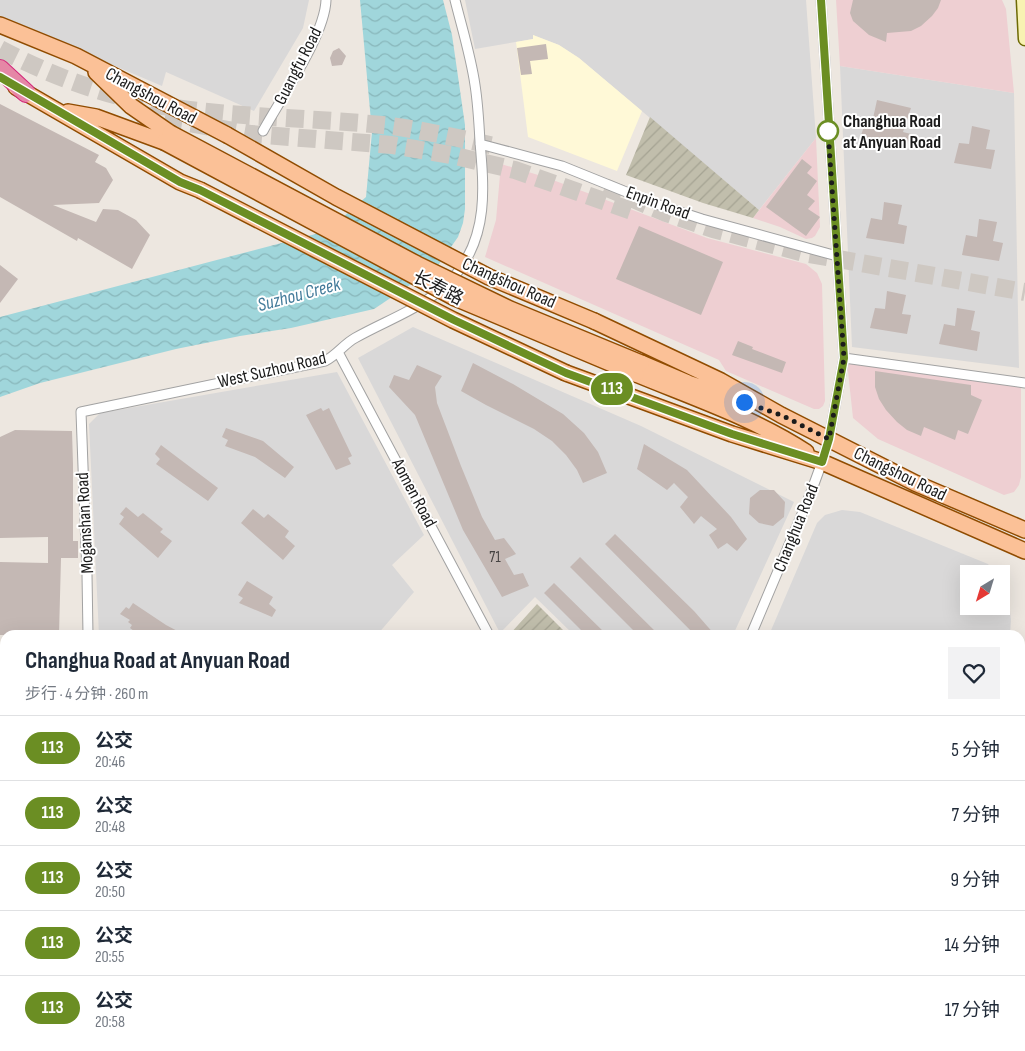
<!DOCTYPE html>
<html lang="zh">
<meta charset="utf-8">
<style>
:root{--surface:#fff;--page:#f2f2f3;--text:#1f2937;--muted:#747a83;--line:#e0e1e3}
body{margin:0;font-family:"Sofia Sans Condensed","Noto Sans SC",sans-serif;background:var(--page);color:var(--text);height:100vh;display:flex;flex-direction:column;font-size:19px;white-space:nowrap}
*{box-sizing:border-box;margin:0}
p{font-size:16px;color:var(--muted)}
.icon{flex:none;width:28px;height:28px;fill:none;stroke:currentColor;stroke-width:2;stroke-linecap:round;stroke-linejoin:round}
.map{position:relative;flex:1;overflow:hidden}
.details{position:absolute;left:0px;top:630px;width:1025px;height:421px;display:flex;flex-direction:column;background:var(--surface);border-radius:15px 15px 0 0;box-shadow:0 5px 20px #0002}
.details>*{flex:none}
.badge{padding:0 10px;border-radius:16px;font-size:18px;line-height:32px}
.needle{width:32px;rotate:218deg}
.buttons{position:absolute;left:960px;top:565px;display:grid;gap:10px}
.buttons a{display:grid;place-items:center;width:50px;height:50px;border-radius:0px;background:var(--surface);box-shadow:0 5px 20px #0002;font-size:25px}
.you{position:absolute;width:25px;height:25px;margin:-12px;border:4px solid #fff;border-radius:50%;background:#1a73e8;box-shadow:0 0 0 8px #1a73e833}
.map>.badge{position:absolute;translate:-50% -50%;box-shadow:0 0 0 2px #fff}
.round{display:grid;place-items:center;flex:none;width:52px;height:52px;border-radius:0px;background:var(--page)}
.head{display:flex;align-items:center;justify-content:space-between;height:85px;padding:0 25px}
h1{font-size:24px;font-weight:700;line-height:38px}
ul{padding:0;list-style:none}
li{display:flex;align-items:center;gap:15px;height:65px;padding:0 25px;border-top:1px solid var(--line)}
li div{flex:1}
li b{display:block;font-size:19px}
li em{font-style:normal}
li .badge{min-width:55px;font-weight:700;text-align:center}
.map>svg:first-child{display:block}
.residential{fill:#d9d8d8}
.commercial{fill:#eecfd2}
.education{fill:#fff9d7}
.construction{fill:url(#construction-furrows)}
.water{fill:url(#water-waves)}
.building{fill:#c4b8b4}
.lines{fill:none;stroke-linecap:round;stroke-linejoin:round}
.highway-tunnel{stroke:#cec8c2;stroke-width:18;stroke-dasharray:18 9;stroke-linecap:butt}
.street-casing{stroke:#a2a2a2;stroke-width:11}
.secondary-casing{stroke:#6e6a05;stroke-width:15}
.primary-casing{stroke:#904c01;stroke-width:18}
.highway-casing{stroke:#d3257a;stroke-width:20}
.street{stroke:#fff;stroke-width:9}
.secondary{stroke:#f8f2b2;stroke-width:12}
.primary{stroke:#fbc197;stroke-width:15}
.highway{stroke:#e587a6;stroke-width:18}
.primary-bridge-casing{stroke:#904c01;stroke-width:18;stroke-linecap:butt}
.primary-bridge{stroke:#fbc197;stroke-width:15}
.line-casing{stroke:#fff;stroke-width:11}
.line{stroke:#6b8e23;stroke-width:8}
.walk{stroke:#1b1b1b;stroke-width:5;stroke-dasharray:0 9}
.stop-dot{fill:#fff;stroke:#6b8e23;stroke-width:2.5}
.labels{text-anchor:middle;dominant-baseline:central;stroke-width:4;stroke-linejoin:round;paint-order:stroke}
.number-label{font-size:15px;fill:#454241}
.street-label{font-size:18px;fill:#1b1b1b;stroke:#fff}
.stop-label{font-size:18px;font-weight:bold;fill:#1b1b1b;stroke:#fff;text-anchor:start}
.water-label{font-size:19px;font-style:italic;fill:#437b9a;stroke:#fff}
</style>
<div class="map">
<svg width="1025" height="1051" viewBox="0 0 1025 1051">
<defs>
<pattern id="construction-furrows" width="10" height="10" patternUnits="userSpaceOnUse" patternTransform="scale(1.25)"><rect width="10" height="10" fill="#c1beac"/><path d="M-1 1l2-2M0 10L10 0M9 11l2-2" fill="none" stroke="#a5a393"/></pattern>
<pattern id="water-waves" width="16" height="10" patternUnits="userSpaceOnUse" patternTransform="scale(1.25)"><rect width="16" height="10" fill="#a0d6db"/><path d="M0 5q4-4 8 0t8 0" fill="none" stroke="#89b7bb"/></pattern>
</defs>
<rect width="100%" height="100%" fill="#ede7e0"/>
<!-- residential -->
<path class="residential" d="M0 0H309L303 28 254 111 166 72 162 86 0 17Z
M465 0H806L816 138 759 210 579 58 559 45 533 35V39L475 49Z
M840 66 1014 93 1019 368 852 347Z
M413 327 641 426 794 502 733 635H574L535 597 500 633 358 358Z
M337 372 424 535 392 565 414 592 377 635H99L89 424 100 413Z
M842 510 860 512 988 564 995 574H969V606H1001V582L1008 591 1011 620 1010 635H769L817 523 825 515Z
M544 1046H796L803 1051H541Z
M829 1046H877L885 1051H826Z
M928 1046H1014V1051H936Z"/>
<!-- commercial -->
<path class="commercial" d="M836 0H1002L1006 9 1014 93 840 66Z
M816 138 820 227 815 236 812 238 806 239 780 227 753 218Z
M501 164 545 177 707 238 806 264 817 273 822 284 825 401 823 406 819 409H814L726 371 719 360 485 257 496 220Z
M847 362 1021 386V477L1019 485 1014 492 1004 495 878 439 853 418Z"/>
<!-- education -->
<path class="education" d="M533 35 559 45 579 58 642 111 617 171 528 137 516 42 533 39Z"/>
<!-- construction -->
<path class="construction" d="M650 117 759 210 753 218 703 203 626 175Z
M537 604 568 635H509Z
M0 674H5V963L0 960Z"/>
<!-- water -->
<path class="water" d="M360 0H443L452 35 465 125V209L463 223 458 237 437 267 374 309 291 328 240 336 176 349 40 383 0 397V317L327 231 366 197 372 132Z
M0 974 5 977V1046H126L134 1051H0Z"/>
<!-- building -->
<path class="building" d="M853 0H941L938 8 932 16 921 26 911 31 887 33 886 42 869 35 853 21 850 13Z
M546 44 548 59 530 61 532 74 521 75 517 48Z
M339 48 346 56 342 65 332 66 330 58 333 51Z
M877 100 911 108 903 132 911 134 906 148 860 138 866 121 872 123Z
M0 104 99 155 95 162 106 168 113 180 99 203 53 205 96 222 103 209 118 210 136 220 150 235 132 269 78 238 77 241 0 197Z
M972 126 990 130 986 149 995 150 991 169 954 163 959 143 969 144Z
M802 159 812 167 807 173 817 181 807 195 815 201 808 209 820 217 806 236 766 207Z
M884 202 902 205 898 224 907 226 904 244 866 238 871 218 882 220Z
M979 219 997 222 993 241 1003 243 999 261 962 255 966 235 977 237Z
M639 226 723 262 701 315 616 279Z
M0 265 18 279 0 303Z
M887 291 906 295 902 314 911 315 907 334 870 328 875 308 885 309Z
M957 308 975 311 971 330 980 332 977 351 939 344 944 324 955 326Z
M738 341 753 347 752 349 786 362 782 373 732 355Z
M473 363 513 384 563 414 584 433 598 452 607 473 583 483 577 470 566 455 552 441 534 429 486 405 461 391Z
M417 365 442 376 435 387 437 403 461 466 482 517 495 540 504 538 516 554 505 559 514 575 523 573 529 586 502 597 463 530 415 415 389 387 394 375 409 380Z
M875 371 971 385V395L982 400 968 434 958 430 955 440 924 427 921 436 907 430 897 422 886 410 879 399 875 387Z
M321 408 323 411 329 408 352 456 348 458 351 464 336 470 306 415Z
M226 428 263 441 294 467 285 478 255 457 225 446 228 440 222 437Z
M15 430 72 431 73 464V541H78V558H61L59 635H0V562L48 563V537L0 538V437Z
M644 444 687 470 731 517 747 539 737 551 727 543 718 549 709 535 717 529 701 516 694 524 680 507 688 497 674 483 667 490 637 469Z
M161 445 218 488 208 501 156 464 160 459 155 454Z
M760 490H774L785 502 784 517 773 526 759 523 749 514 750 498Z
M126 507 138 517 143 513 163 529 160 532 172 541 158 558 119 524 124 517 120 514Z
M253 509 264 518 268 514 289 531 285 537 295 546 283 560 241 523Z
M615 534 694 611 715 635H695L605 544Z
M580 557 659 635H638L570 567Z
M247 581 273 597 269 604 276 610 272 617 239 603 243 598 238 595Z
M554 583 607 635H586L544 593Z
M133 603 166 625 185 635H139L130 628 132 625 128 622 130 620 120 614 126 607 129 609Z"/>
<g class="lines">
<!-- highway-tunnel -->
<path class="highway-tunnel" d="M0 49C55 78 114 99 176 108 247 118 319 118 391 126 427 131 463 139 499 147
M138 114 251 134 392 145 451 155 515 170 635 212
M605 187 666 213 713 229 804 253 1025 292"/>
<!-- street casing -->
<g class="street-casing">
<path id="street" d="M263 131C281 98 325 35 326 0
M480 144 562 166 656 204 702 219 837 256
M338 352 489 635
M844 358 1025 383
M88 635 87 575 81 412 325 361C337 355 344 344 355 338 392 317 429 307 457 273 488 234 484 188 480 142 479 123 478 104 475 85 471 57 462 28 455 0
M751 635 810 495 822 462 829 439 844 358 821 0
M1020 849 1025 850
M438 1046 447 1051
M906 1046 914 1051
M522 1051 524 1046"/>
</g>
<!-- secondary casing -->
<g class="secondary-casing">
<path id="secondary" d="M1023 0 1025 39
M1022 1051 1025 879"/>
</g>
<!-- primary casing -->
<g class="primary-casing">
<path id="primary" d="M0 25 76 56 227 135
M96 72 131 106 170 133
M16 87 180 182 200 190
M68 112 96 117 164 142
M594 321 721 381 781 415 915 483 1025 530
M641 363 688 383 744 402
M566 373 732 434 822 462 1025 551
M636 374C694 398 754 418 806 452"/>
</g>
<!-- highway casing -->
<g class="highway-casing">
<path id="highway" d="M0 69 26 93"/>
</g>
<!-- street -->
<use href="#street" class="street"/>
<!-- secondary -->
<use href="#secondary" class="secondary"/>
<!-- primary -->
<use href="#primary" class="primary"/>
<!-- highway -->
<use href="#highway" class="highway"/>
<!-- primary-bridge casing -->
<g class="primary-bridge-casing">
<path id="primary-bridge" d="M170 133 417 264 510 309 641 363
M227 135 336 197 489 277 594 321
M164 142 455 298 636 374
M200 190 453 320 566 373"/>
</g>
<!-- primary-bridge -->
<use href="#primary-bridge" class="primary-bridge"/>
</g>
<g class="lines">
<!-- line casing -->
<g class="line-casing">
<path id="line" d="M0 77 180 182 200 190 454 320 566 373 732 434 822 462 829 439 844 358 821 0"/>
</g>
<!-- line -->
<use href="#line" class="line"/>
<!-- walk -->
<path class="walk" d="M744 402 781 415 829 439 844 358 828 131"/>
</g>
<!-- markers -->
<circle class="stop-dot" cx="828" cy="131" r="10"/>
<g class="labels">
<!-- number labels -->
<g class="number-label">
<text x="495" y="557">71</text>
</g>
<!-- street labels -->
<g class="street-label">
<text transform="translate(298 66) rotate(-63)">Guangfu Road</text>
<text transform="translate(151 96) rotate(28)">Changshou Road</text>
<text transform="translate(658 203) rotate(20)">Enpin Road</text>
<text transform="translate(509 283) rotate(24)">Changshou Road</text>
<text transform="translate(438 288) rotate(27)">长寿路</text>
<text transform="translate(272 370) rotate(-13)">West Suzhou Road</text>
<text transform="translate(900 474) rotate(26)">Changshou Road</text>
<text transform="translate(414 493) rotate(62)">Aomen Road</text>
<text transform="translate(85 523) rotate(-93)">Moganshan Road</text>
<text transform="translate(796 528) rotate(-68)">Changhua Road</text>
</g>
<!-- stop labels -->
<g class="stop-label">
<text x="843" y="121">Changhua Road<tspan x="843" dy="21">at Anyuan Road</tspan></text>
</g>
<!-- water labels -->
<g class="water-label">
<text transform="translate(299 295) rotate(-15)">Suzhou Creek</text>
</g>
</g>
</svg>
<div class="buttons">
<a><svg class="needle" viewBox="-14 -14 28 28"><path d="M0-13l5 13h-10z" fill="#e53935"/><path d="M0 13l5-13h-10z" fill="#747a83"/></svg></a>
</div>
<div class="you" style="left:744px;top:402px"></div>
<b class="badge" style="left:612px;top:389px;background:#6b8e23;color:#fff">113</b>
<section class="details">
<div class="head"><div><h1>Changhua Road at Anyuan Road</h1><p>步行 · 4 分钟 · 260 m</p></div><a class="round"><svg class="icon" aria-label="heart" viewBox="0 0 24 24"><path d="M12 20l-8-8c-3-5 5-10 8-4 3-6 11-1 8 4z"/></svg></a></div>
<ul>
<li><span class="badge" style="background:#6b8e23;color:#fff">113</span><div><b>公交</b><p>20:46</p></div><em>5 分钟</em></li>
<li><span class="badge" style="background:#6b8e23;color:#fff">113</span><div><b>公交</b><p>20:48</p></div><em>7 分钟</em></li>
<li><span class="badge" style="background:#6b8e23;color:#fff">113</span><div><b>公交</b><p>20:50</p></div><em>9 分钟</em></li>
<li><span class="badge" style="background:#6b8e23;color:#fff">113</span><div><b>公交</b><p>20:55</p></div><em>14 分钟</em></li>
<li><span class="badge" style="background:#6b8e23;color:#fff">113</span><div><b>公交</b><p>20:58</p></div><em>17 分钟</em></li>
</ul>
</section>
</div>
